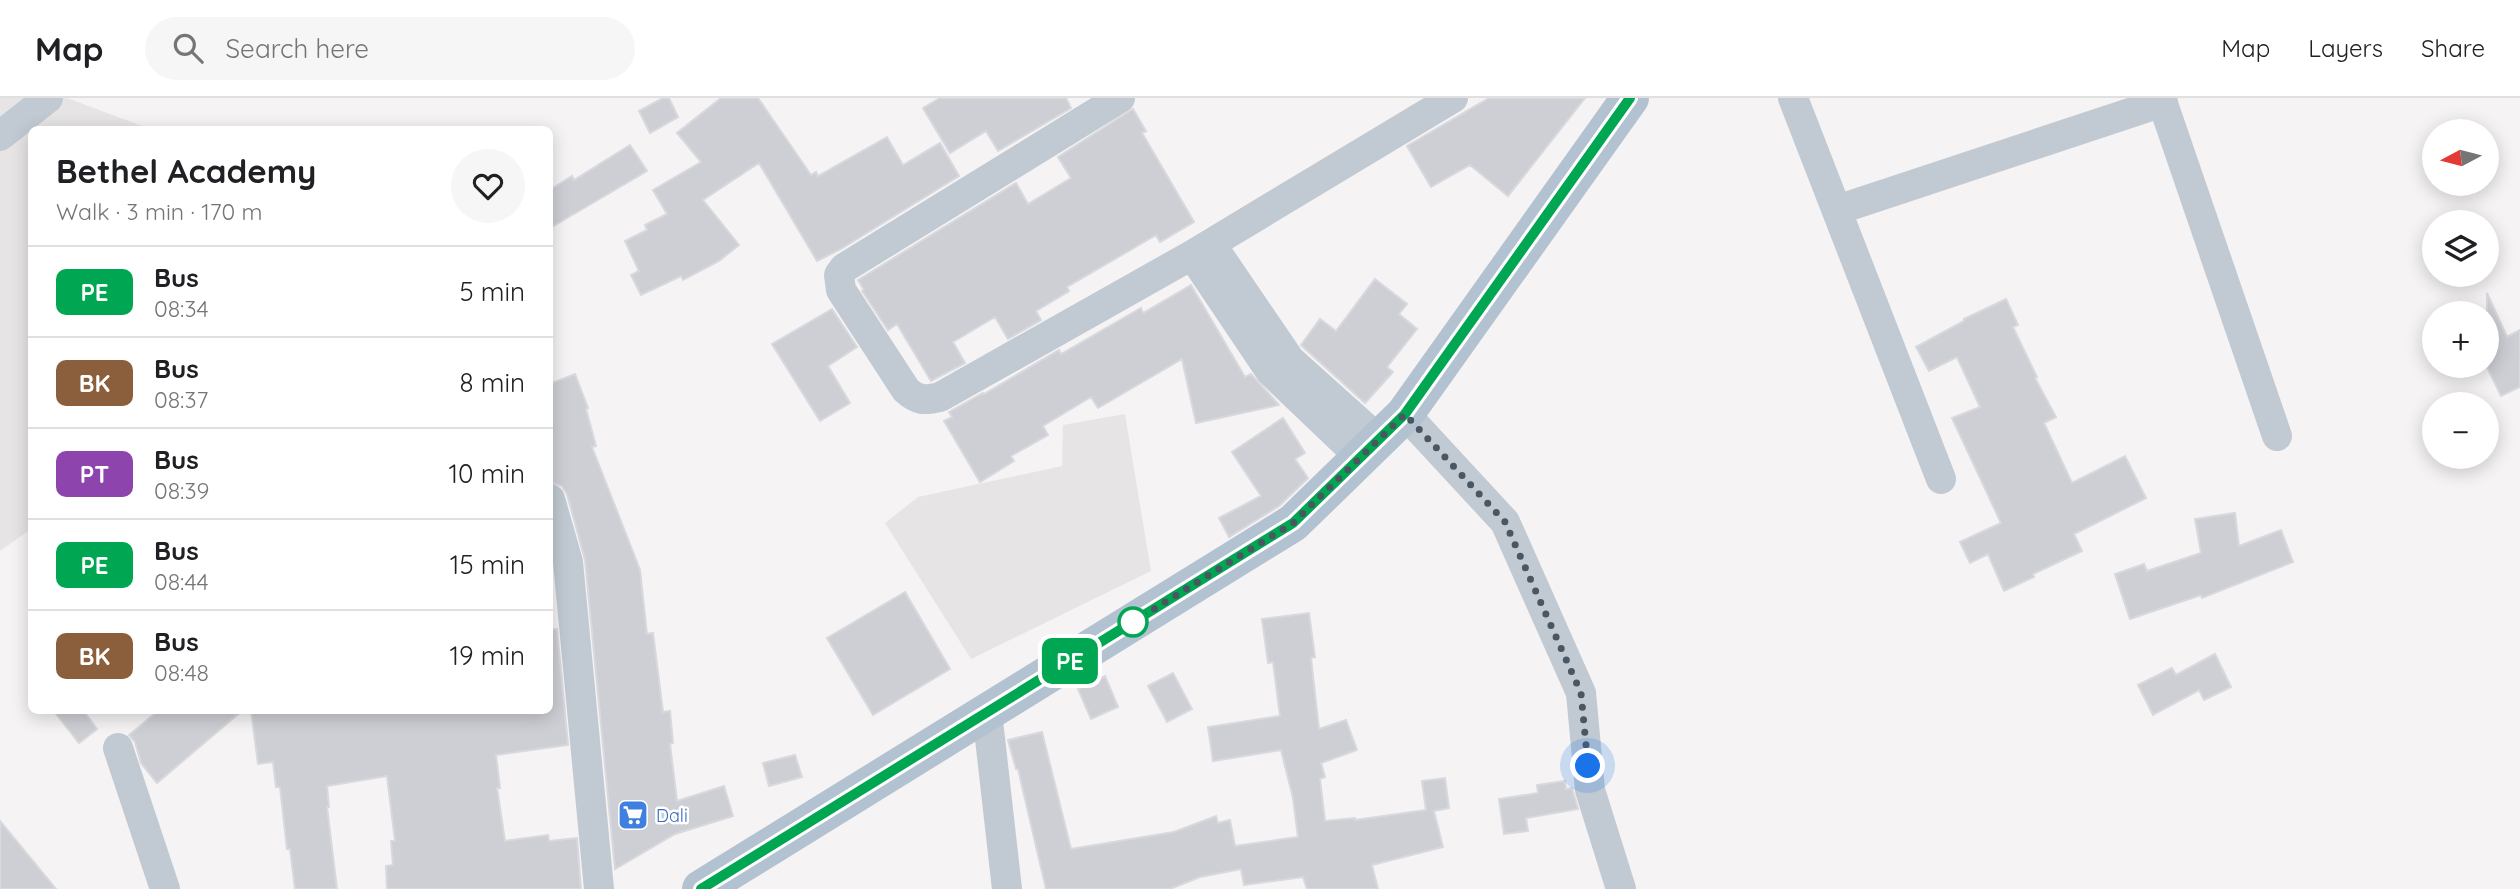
<!DOCTYPE html>
<meta charset="utf-8">
<style>
:root{--surface:#fff;--page:#f6f6f6;--text:#202124;--muted:#757577;--line:#e0e0e0}
body{margin:0;font-family:Quicksand,sans-serif;background:var(--page);color:var(--text);height:100vh;display:flex;flex-direction:column;font-size:26px;white-space:nowrap}
*{box-sizing:border-box;margin:0}
p{font-size:23px;color:var(--muted)}
.icon{flex:none;width:38px;height:38px;fill:none;stroke:currentColor;stroke-width:2;stroke-linecap:round;stroke-linejoin:round}
.map{position:relative;flex:1;overflow:hidden}
.drawer{position:absolute;left:28px;top:28px;width:525px;height:588px;display:flex;flex-direction:column;background:var(--surface);border-radius:10px;box-shadow:0 4px 18px #0003}
.drawer>*{flex:none}
.badge{padding:0 14px;border-radius:10px;font-size:24px;line-height:46px}
.needle{width:46px;rotate:263deg}
.buttons{position:absolute;left:2422px;top:21px;display:grid;gap:14px}
.buttons a{display:grid;place-items:center;width:77px;height:77px;border-radius:50%;background:var(--surface);box-shadow:0 4px 18px #0003;font-size:35px}
.you{position:absolute;width:35px;height:35px;margin:-18px;border:5px solid #fff;border-radius:50%;background:#1a73e8;box-shadow:0 0 0 10px #1a73e833}
.map>.badge{position:absolute;translate:-50% -50%;box-shadow:0 0 0 4px #fff}
.round{display:grid;place-items:center;flex:none;width:74px;height:74px;border-radius:37px;background:var(--page)}
.head{display:flex;align-items:center;justify-content:space-between;height:119px;padding:0 28px}
h1{font-size:33px;font-weight:800;line-height:52px}
ul{padding:0;list-style:none}
li{display:flex;align-items:center;gap:21px;height:91px;padding:0 28px;border-top:2px solid var(--line)}
li div{flex:1}
li b{display:block;font-size:26px}
li em{font-style:normal}
li .badge{min-width:77px;font-weight:700;text-align:center}
header{display:flex;align-items:center;gap:42px;box-sizing:border-box;height:98px;padding:0 35px;background:var(--surface);border-bottom:2px solid var(--line)}
header strong{font-size:33px}
nav{display:flex;gap:38px;margin-inline-start:auto;font-size:24px}
.search{width:490px;height:63px;background:var(--page);display:flex;align-items:center;gap:18px;box-sizing:border-box;padding:0 24px;border-radius:38px;color:var(--muted);font-size:26px}
.map>svg:first-child{display:block}
.education{fill:#e6e4e5}
.building{fill:#cdcfd5;stroke:#d7d9de;stroke-width:2}
.lines{fill:none;stroke-linecap:round;stroke-linejoin:round}
.minor{stroke:#c1cad2;stroke-width:30}
.major{stroke:#b3c2d1;stroke-width:38}
.line-casing{stroke:#fff;stroke-width:16}
.line{stroke:#00a651;stroke-width:10}
.walk{stroke:#4a5661;stroke-width:7;stroke-dasharray:0 12.6}
.stop-dot{fill:#fff;stroke:#00a651;stroke-width:3.5}
.labels{text-anchor:middle;dominant-baseline:central;stroke-width:5;stroke-linejoin:round;paint-order:stroke}
.shop-label{font-size:18px;fill:#366cbe;stroke:#fff;text-anchor:start}
</style>
<header>
<strong>Map</strong>
<div class="search"><svg class="icon" aria-label="search" viewBox="0 0 24 24"><circle cx="10" cy="10" r="6"/><path d="M15 15l6 6"/></svg>Search here</div>
<nav><a>Map</a><a>Layers</a><a>Share</a></nav>
</header>
<div class="map">
<svg width="2520" height="791" viewBox="0 0 2520 791">
<rect width="100%" height="100%" fill="#f5f3f3"/>
<!-- education -->
<path class="education" d="M0 0H67L150 31 32 32 31 431 0 453Z
M1125 316 1151 473 971 561 885 425 918 399 1062 368 1063 327Z"/>
<!-- building -->
<path class="building" d="M663 0H669L678 19 650 35 639 13Z
M721 0H758L811 77 816 74 818 78 887 39 903 67 940 45 959 78 841 151 817 163 759 65 703 102 739 147 719 163 683 182 681 178 641 197 631 177 639 173 625 143 647 132 645 127 667 116 653 92 701 64 677 35Z
M940 0H1066L1071 10 998 53 986 33 950 55 923 10Z
M1489 0H1585L1508 98 1470 67 1431 89 1407 48Z
M1133 11 1146 33 1142 35 1194 124 1160 144 1156 137 1067 189 1069 193 1036 213 1041 222 1008 241 995 219 953 244 965 265 931 283 897 226 888 232 862 193 864 192 858 182 1016 85 1028 106 1071 80 1058 59Z
M630 47 647 73 550 130V92L572 78 574 82Z
M1375 181 1407 206 1399 216 1417 231 1387 269 1393 274 1365 305 1301 247 1320 221 1336 233Z
M1191 187 1245 279 1251 276 1279 307 1196 325 1182 261 1098 310 1091 299 1043 328 1048 337 1011 358 1014 363 980 384 944 323 952 319 949 314 983 295 984 296 1059 252 1061 256 1141 210 1143 215Z
M2487 195 2507 239 2520 232V289L2501 298 2487 269Z
M2006 201 2018 227 2013 229 2037 279 2035 280 2056 319 2044 325 2072 385 2125 358 2146 400 2074 436 2082 453 2033 476 2034 479 2004 493 1988 456 1970 465 1960 444 2001 425 1952 320 1980 309 1957 259 1929 273 1916 249 1964 223V221Z
M832 211 857 249 828 268 850 305 820 323 772 246Z
M575 276 588 310 586 311 596 348 592 349 640 472 647 536 653 535 663 614 670 613 673 645 670 646 677 703 724 688 733 718 675 736 615 771 585 462 567 396 562 388 550 384V286Z
M1283 320 1305 355 1295 361 1308 380 1279 408 1229 439 1219 420 1261 398 1232 354Z
M2235 415 2239 448 2281 432 2293 464 2202 500 2201 497 2130 521 2115 476 2144 466 2147 473 2201 455 2195 421Z
M905 494 950 571 873 617 827 540Z
M1309 515 1315 559 1311 560 1319 631 1346 622 1357 652 1321 665 1325 679 1320 681 1325 723 1355 720V722L1426 712 1422 683 1445 680 1449 710 1434 713 1443 749 1372 767 1378 791H1307L1303 779 1244 787 1241 771 1200 779 1170 791H1046L1018 671H1016L1008 642 1042 634 1071 751 1174 734 1216 718 1218 725 1230 722 1235 748 1298 739 1293 700 1281 652 1213 663 1208 629 1280 618 1273 564 1268 565 1262 521Z
M557 531 568 647 496 657 500 690H497L505 743 548 737 549 743 577 740 581 791H387L386 768 393 767 391 743H395L387 678 327 688 329 709H327L337 791H295L290 751H287L280 689H276L273 664 258 666 251 612H550V532Z
M2215 556 2231 589 2204 602 2199 592 2153 617 2138 587 2172 570 2176 577Z
M1173 575 1192 611 1167 624 1148 588Z
M1105 578 1118 609 1091 621 1078 591Z
M53 612H83L97 631 79 645Z
M159 612H243L157 685 141 665 135 644 129 637Z
M795 657 802 679 769 688 763 665Z
M1565 683 1566 691 1572 690 1578 711 1526 720 1528 733 1504 736 1499 701 1538 695 1537 687Z
M0 723 56 791H0Z"/>
<g class="lines">
<!-- minor -->
<path class="minor" d="M1120 0 844 170 839 177 841 192 906 292C917 302 924 303 940 299L1192 157 1453 0
M1793 0 1941 381
M2161 0 2277 338
M0 38 48 0
M1837 112 2163 4
M1211 146 1290 262 1378 341
M1192 157 1270 273 1360 359
M1405 316 1505 424 1581 595 1590 692 1621 791
M550 401 568 464 599 791
M987 614 1007 791
M118 650 165 791"/>
<!-- major -->
<path class="major" d="M701 791 1293 425 1405 316 1630 0"/>
</g>
<g class="lines">
<!-- line casing -->
<g class="line-casing">
<path id="line" d="M701 791 1293 425 1405 316 1630 0"/>
</g>
<!-- line -->
<use href="#line" class="line"/>
<!-- walk -->
<path class="walk" d="M1133 524 1293 425 1405 316 1505 424 1581 595 1588 668"/>
</g>
<!-- icons -->
<defs>
<g id="supermarket-square" transform="scale(1.575)"><rect x="-9" y="-9" width="18" height="18" rx="4" fill="#3f7fe0" stroke="#fff"/><path d="M-6-5.5h2.5l.6 2H6L4.5 2H-2.5L-4.4-4H-6ZM-1.5 3.2a1.3 1.3 0 1 0 .1 0ZM3 3.2a1.3 1.3 0 1 0 .1 0Z" fill="#fff"/></g>
</defs>
<g fill-rule="evenodd">
<use href="#supermarket-square" x="633" y="717"/>
</g>
<!-- markers -->
<circle class="stop-dot" cx="1133" cy="524" r="14"/>
<g class="labels">
<!-- shop labels -->
<g class="shop-label">
<text x="656" y="717">Dali</text>
</g>
</g>
</svg>
<div class="buttons">
<a><svg class="needle" viewBox="-14 -14 28 28"><path d="M0-13l5 13h-10z" fill="#e53935"/><path d="M0 13l5-13h-10z" fill="#757577"/></svg></a>
<a><svg class="icon" aria-label="layers" viewBox="0 0 24 24"><path d="M12 4l9 5-9 5-9-5zM3 14l9 5 9-5"/></svg></a>
<a>+</a>
<a>−</a>
</div>
<div class="you" style="left:1588px;top:668px"></div>
<b class="badge" style="left:1070px;top:563px;background:#00a651;color:#fff">PE</b>
<section class="drawer">
<div class="head"><div><h1>Bethel Academy</h1><p>Walk · 3 min · 170 m</p></div><a class="round"><svg class="icon" aria-label="heart" viewBox="0 0 24 24"><path d="M12 20l-8-8c-3-5 5-10 8-4 3-6 11-1 8 4z"/></svg></a></div>
<ul>
<li><span class="badge" style="background:#00a651;color:#fff">PE</span><div><b>Bus</b><p>08:34</p></div><em>5 min</em></li>
<li><span class="badge" style="background:#8b5e3c;color:#fff">BK</span><div><b>Bus</b><p>08:37</p></div><em>8 min</em></li>
<li><span class="badge" style="background:#8e44ad;color:#fff">PT</span><div><b>Bus</b><p>08:39</p></div><em>10 min</em></li>
<li><span class="badge" style="background:#00a651;color:#fff">PE</span><div><b>Bus</b><p>08:44</p></div><em>15 min</em></li>
<li><span class="badge" style="background:#8b5e3c;color:#fff">BK</span><div><b>Bus</b><p>08:48</p></div><em>19 min</em></li>
</ul>
</section>
</div>
